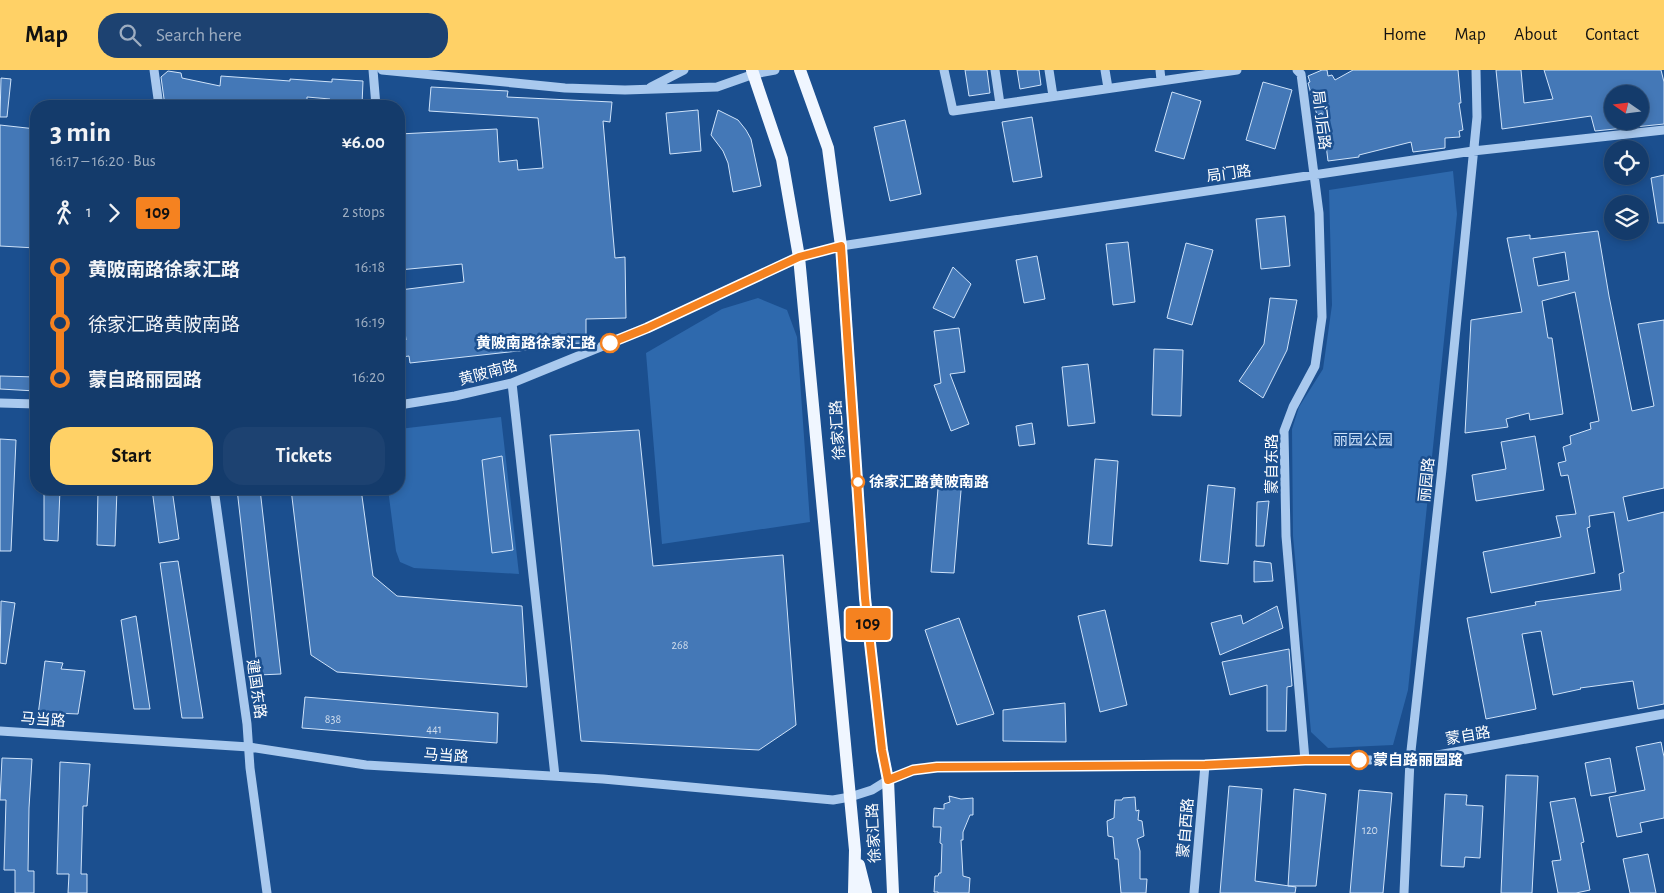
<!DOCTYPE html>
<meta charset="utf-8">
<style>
:root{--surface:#143b6b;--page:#1d4271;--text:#f1f3f6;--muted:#9dadc1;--line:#33557e;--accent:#ffd166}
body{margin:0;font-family:"Alegreya Sans","Noto Sans SC",sans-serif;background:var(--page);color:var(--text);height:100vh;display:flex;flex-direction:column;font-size:19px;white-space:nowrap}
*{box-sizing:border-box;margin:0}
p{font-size:16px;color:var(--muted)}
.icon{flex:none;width:28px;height:28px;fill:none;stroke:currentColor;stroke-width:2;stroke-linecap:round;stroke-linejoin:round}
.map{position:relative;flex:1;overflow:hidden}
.panel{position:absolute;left:30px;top:30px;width:375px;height:395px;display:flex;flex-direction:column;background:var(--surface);border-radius:20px;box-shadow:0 2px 8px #0003,0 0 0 1px var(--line)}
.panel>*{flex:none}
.badge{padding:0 10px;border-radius:4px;font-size:18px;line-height:32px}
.needle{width:32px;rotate:284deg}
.tools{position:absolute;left:1604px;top:15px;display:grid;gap:10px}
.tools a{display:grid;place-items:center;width:45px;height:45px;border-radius:50%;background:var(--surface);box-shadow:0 2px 8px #0003,0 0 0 1px var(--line);font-size:25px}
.map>.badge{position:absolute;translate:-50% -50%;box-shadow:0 0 0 2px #fff}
.legs{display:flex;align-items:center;gap:8px;height:55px;padding:0 20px;font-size:16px}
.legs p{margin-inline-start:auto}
.overview{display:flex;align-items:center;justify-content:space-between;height:85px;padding:0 20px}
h1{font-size:28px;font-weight:700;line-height:38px}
.button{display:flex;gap:10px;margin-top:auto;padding:10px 20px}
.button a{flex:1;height:58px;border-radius:20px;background:var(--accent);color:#111;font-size:20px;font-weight:700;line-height:58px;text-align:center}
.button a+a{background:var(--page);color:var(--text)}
ul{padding:0 20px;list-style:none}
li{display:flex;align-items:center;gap:18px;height:55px;font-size:19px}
li i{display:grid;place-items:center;width:8px;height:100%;margin:0 6px;background:currentColor}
li i::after{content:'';width:12px;height:12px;margin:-6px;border:4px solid;border-radius:50%;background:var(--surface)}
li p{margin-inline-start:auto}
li:first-child i{background:linear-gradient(#0000 50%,currentColor 0)}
li:last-child i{background:linear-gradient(currentColor 50%,#0000 0)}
header{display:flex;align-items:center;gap:30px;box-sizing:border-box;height:70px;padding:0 25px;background:var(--accent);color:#111}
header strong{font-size:24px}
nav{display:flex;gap:28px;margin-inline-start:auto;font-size:18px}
.search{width:350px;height:45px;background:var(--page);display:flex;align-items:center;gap:12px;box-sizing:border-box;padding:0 18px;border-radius:20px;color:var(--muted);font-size:19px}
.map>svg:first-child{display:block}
.green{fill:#2e69ad}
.building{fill:#4478b7;stroke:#cfe3fa;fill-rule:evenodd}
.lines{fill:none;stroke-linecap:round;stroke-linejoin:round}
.minor{stroke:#a9c9ee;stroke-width:9}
.major{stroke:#f0f6ff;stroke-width:12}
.line-1-casing{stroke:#fff;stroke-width:11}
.line-1{stroke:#f58220;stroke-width:8}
.stop-1-dot{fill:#fff;stroke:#f58220;stroke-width:2.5}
.labels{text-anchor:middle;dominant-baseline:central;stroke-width:5;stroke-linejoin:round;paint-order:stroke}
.number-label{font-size:12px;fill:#d0dded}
.street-label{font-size:15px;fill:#fff;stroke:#1b4f8f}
.stop-label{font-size:15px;font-weight:bold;fill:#fff;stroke:#1b4f8f;text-anchor:start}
.park-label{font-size:15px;fill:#cfe3fa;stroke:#1b4f8f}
</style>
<header>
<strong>Map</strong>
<div class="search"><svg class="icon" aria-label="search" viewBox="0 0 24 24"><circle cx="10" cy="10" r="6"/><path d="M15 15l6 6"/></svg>Search here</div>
<nav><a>Home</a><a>Map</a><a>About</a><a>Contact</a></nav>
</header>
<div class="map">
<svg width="1664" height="823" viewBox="0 0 1664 823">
<rect width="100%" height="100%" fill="#1b4f8f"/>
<!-- green -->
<path class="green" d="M1453 101 1457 144 1408 620 1393 675 1328 678 1311 662 1293 466 1292 359 1299 337 1323 299 1332 235 1329 120Z
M758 228 787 240 797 267 810 452 662 474 646 283 722 239Z
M501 347 519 504 414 498 400 492 396 481 388 419H399V359Z"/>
<!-- building -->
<path class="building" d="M965 0H987L990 23 969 26Z
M1017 0H1039L1041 15 1020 19Z
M1322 0H1327L1328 6 1332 5 1335 10 1353 0H1458L1461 33H1459L1463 60 1459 61 1460 67 1445 68V78L1413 82 1411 72 1359 85V87L1328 91 1322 43 1317 45 1308 13 1310 12 1308 6Z
M1496 0H1521L1524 33 1553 29 1544 0H1661L1664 12V54L1595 61 1591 46 1502 59ZM1612 24H1640V51H1612Z
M168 1 181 3 182 8 220 16 221 6 290 11V9L332 12V9L363 11 362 35 330 33V29L307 27V36H165L161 7Z
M1 8 11 9 7 47H0Z
M1263 12 1292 20 1275 79 1246 70Z
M431 17 508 21 507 27 612 32 610 52 603 51 615 188 625 187 626 248 586 249V273L544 274 545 278 410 293 409 286 402 287 401 271 406 270 400 220 464 212 462 194 399 200V64L497 59 499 92 517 90 518 100 543 98 538 48 429 41Z
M1172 22 1201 31 1184 89 1155 81Z
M698 40 701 81 670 84 666 43Z
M718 40 738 50 746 60 751 69 761 116 733 122 728 93 723 81 711 65Z
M1032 47 1042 107 1013 112 1002 52Z
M905 50 921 124 890 131 874 57Z
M0 55 36 59V178L0 176Z
M1664 105V153H1658L1651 108Z
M1285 146 1290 196 1261 199 1256 149Z
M1598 161 1609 226 1632 341 1654 336 1638 254 1664 250V418L1623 427 1628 451 1664 442V634L1638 639 1633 611 1580 618 1581 619 1553 625 1541 561 1522 564 1536 639 1486 649 1467 548 1536 535 1535 532 1621 520 1619 504 1624 502 1614 442 1589 446 1590 457 1587 458 1595 503 1491 523 1483 482 1561 467 1556 446 1576 444 1568 405 1561 406 1558 393 1566 391 1563 377 1571 374 1570 366 1591 359 1590 353 1599 351 1575 222 1542 231 1548 268H1552L1563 344 1530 350 1529 343 1506 349 1508 357 1465 363 1471 250 1522 242 1507 168 1530 165V169ZM1565 182 1569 210 1538 216 1533 188Z
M1128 172 1135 232 1113 235 1106 174Z
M1186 173 1213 180 1192 255 1167 248Z
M1037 186 1045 229 1024 233 1016 190Z
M953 197 971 214 954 248 933 238Z
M1270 228 1297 230 1287 280 1263 328 1239 311 1264 274Z
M959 258 965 302 950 304 969 354 951 361 934 315 941 313 934 261Z
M1154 279 1183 280 1181 346 1152 345Z
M1088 294 1095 353 1068 356 1062 297Z
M0 306 36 307V321L0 319Z
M1032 353 1035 374 1019 376 1016 356Z
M639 360 653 496 783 485 796 655 759 680 581 671 550 365Z
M1535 366 1544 420 1476 431 1472 405 1506 399 1501 372Z
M0 369 16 370 11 481H0Z
M502 386 513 480 492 483 482 390Z
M1095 389 1118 391 1112 476 1088 474Z
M939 407 962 409 954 503 931 502Z
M1208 415 1235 418 1228 494 1200 491Z
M44 419H60L58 471 44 470Z
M98 419H117L115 476 97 475Z
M152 419H172L179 469 159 473Z
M237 419H260L281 604 258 605Z
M291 419H361L373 506 397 526 522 536 527 617 337 602 311 585Z
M1269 431 1264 476H1256L1257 432Z
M178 491 203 648H182L160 493Z
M1254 491 1271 493 1273 511 1254 512Z
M1 531 15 533 6 594 0 593Z
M1277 536 1283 558 1220 585 1211 553 1241 545 1243 554Z
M1105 540 1127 635 1100 642 1078 546Z
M136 546 150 639H134L121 550Z
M959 548 994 644 957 655 925 560Z
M1289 579 1292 616 1287 617 1286 661H1267V615L1230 625 1222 592Z
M45 591 63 593 61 599 85 601 78 644 54 643 53 647 38 645Z
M305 627 498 643 497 673 302 658Z
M1065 633 1066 672 1003 671V640Z
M1661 672 1664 687V748L1640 753 1642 762 1617 767 1609 727 1645 720 1636 677Z
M2 688 32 689 29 738 28 801H34V823H15V800H4L6 730H0Z
M1610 688 1616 722 1591 726 1585 693Z
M60 692 90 694 87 736H83L81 804H87V823H68L69 804H57Z
M1506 705 1538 706 1532 823H1501Z
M1229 716 1262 719 1255 811 1296 817 1295 823H1220Z
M1294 719 1326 724 1316 816H1288Z
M1359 720 1392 723 1383 823H1350Z
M1445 724 1467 725 1466 735 1483 736 1480 788 1465 787 1464 797 1441 796Z
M949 726 961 729 973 728V745H970L963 762V770H961L963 806 970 808 969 823H938V822H934L935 806H938L939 803H941L942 774 940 773 941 757H933L934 738 944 739V734L950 732Z
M1135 727 1136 741 1139 740 1138 750 1142 751 1144 766 1137 769 1140 781V809H1147L1146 823H1121L1118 789H1115L1113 767 1108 766 1107 751 1114 748 1115 730H1122L1123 728Z
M1575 728 1584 772 1581 773 1590 820 1576 823H1558L1552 791 1561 790 1550 732Z
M1648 784 1656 823H1630L1623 789Z"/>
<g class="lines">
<!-- minor -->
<path class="minor" d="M154 0 159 36
M373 0 376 36
M382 0 565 18 625 20 717 17 754 4 775 0
M944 0 953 41 1237 0
M995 0 1000 34
M1049 0 1053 26
M1105 0 1108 18
M1160 0 1161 10
M1297 0 1301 4 1319 143 1322 247 1315 296 1293 337 1284 361 1286 466 1305 690
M651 17 684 0
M399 308 401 335
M512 313 555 706
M0 333 36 334
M399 335 455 326 512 313 647 258 799 187 841 176 1473 81 1664 60
M214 419 247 654 250 698 267 823
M0 661 249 677 366 695 603 709 833 730 850 727 872 720 888 710 913 700 937 697 1205 695 1305 690H1410L1664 644
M1194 823 1205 695
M1404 823 1410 690 1442 399 1477 47 1476 0"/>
<!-- major -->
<path class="major" d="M752 0 782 89 799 187 855 780 854 823
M800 0 828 78 841 176 865 528 882 680 888 710 893 823
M859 795 866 823"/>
</g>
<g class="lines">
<!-- line-1 casing -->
<g class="line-1-casing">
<path id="line-1" d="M610 273 647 258 799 187 841 176 865 528 882 680 888 710 913 700 937 697 1205 695 1305 690H1359"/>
</g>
<!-- line-1 -->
<use href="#line-1" class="line-1"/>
</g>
<!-- markers -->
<g class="stop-1-dot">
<circle cx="610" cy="273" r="9"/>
<circle cx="858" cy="412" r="6"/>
<circle cx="1359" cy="690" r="9"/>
</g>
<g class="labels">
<!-- number labels -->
<g class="number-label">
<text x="680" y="575">268</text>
<text x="333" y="649">838</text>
<text x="434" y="659">441</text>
<text x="1370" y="760">120</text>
</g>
<!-- street labels -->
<g class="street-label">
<text transform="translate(1321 50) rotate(83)">局门后路</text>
<text transform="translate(1229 104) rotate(-8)">局门路</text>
<text transform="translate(488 303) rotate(-15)">黄陂南路</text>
<text transform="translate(838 360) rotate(-94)">徐家汇路</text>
<text transform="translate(1272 394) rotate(-90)">蒙自东路</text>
<text transform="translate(1427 410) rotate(-84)">丽园路</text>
<text transform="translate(256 619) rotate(82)">建国东路</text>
<text transform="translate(43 650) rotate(4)">马当路</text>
<text transform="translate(1468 666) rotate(-10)">蒙自路</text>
<text transform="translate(446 686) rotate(4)">马当路</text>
<text transform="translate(1186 758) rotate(-85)">蒙自西路</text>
<text transform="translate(874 763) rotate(-93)">徐家汇路</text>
</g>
<!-- stop labels -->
<g class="stop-label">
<text x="596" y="273" text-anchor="end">黄陂南路徐家汇路</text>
<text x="869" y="412">徐家汇路黄陂南路</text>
<text x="1373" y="690">蒙自路丽园路</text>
</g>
<!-- park labels -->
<g class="park-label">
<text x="1363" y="370">丽园公园</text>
</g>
</g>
</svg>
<div class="tools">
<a><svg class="needle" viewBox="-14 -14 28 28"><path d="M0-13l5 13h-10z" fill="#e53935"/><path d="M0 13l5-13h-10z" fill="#9dadc1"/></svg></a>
<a><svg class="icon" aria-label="locate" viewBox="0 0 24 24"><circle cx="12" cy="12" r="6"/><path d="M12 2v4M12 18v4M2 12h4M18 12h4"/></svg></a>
<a><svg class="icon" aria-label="layers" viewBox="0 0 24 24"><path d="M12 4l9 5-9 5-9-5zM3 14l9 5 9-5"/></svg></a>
</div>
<b class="badge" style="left:868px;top:554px;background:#f58220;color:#111">109</b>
<section class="panel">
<div class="overview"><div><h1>3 min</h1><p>16:17 – 16:20 · Bus</p></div><b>¥6.00</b></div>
<div class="legs"><svg class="icon" aria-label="walk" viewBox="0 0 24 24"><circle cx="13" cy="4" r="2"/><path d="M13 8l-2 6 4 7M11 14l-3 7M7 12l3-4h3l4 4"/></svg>1<svg class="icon" aria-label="forward" viewBox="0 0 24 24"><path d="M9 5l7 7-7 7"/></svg><b class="badge" style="background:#f58220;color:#111">109</b><p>2 stops</p></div>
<ul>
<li><i style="color:#f58220"></i><b>黄陂南路徐家汇路</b><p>16:18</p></li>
<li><i style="color:#f58220"></i><span>徐家汇路黄陂南路</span><p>16:19</p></li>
<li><i style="color:#f58220"></i><b>蒙自路丽园路</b><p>16:20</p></li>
</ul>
<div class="button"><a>Start</a><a>Tickets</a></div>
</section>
</div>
